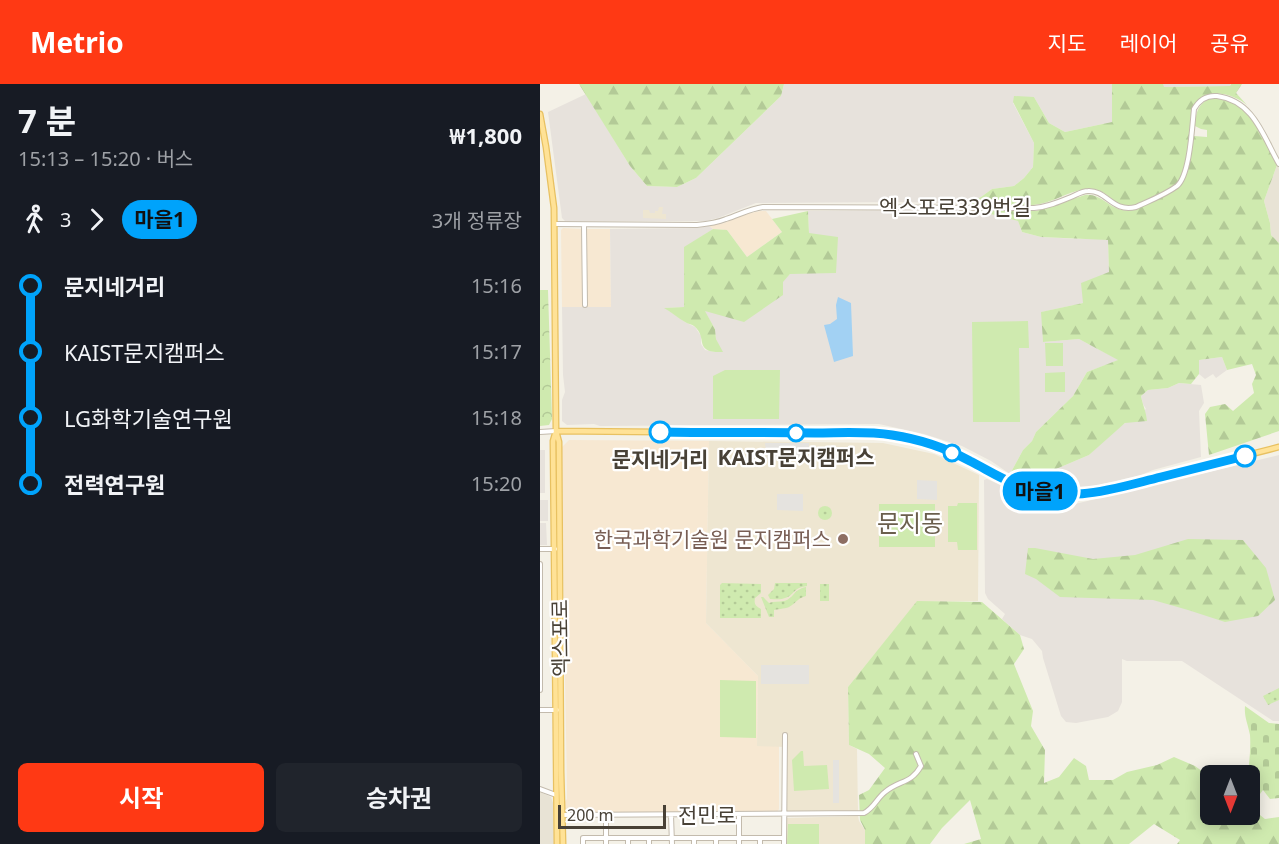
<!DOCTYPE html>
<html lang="ko">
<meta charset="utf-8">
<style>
:root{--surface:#171b24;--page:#20242c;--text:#f1f3f6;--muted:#9ea1a6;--accent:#ff3914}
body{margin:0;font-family:"Noto Sans","Noto Sans KR",sans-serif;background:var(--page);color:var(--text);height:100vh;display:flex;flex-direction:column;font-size:22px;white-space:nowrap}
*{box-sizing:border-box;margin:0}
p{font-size:20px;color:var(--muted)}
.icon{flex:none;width:33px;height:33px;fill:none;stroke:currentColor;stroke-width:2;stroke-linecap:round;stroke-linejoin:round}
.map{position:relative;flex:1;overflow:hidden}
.sheet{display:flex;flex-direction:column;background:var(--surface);width:540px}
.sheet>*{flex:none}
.badge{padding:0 12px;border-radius:20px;font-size:21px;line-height:39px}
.needle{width:39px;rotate:180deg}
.controls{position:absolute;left:660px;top:681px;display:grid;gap:12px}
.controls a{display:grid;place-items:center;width:60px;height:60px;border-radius:9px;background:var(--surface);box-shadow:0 3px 15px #0003;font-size:30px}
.scale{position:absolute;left:18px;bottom:15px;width:108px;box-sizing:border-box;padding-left:6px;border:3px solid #484136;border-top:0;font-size:16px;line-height:21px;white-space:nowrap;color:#484136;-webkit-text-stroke:4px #fff;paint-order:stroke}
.map>.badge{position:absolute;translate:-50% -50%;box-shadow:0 0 0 3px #fff}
.legs{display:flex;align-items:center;gap:9px;height:66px;padding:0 18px;font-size:20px}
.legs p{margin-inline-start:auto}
.overview{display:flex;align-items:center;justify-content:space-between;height:102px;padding:0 18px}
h1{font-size:33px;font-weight:700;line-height:45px}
.primary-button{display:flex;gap:12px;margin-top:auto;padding:12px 18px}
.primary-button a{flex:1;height:69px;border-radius:9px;background:var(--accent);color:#fff;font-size:24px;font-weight:700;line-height:69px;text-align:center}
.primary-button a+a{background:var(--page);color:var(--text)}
ul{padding:0 18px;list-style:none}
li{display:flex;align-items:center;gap:21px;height:66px;font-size:22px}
li i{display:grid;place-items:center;width:9px;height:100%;margin:0 8px;background:currentColor}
li i::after{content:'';width:15px;height:15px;margin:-8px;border:4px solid;border-radius:50%;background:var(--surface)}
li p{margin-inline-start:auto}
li:first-child i{background:linear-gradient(#0000 50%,currentColor 0)}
li:last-child i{background:linear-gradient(currentColor 50%,#0000 0)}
header{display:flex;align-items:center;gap:36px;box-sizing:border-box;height:84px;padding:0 30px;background:var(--accent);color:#fff}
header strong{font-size:28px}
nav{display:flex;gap:33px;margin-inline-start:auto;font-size:21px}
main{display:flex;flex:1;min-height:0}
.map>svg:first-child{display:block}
.residential{fill:#e8e3d5}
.commercial{fill:#f7e8d2}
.industrial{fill:#e7e2dc}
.education{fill:#eee6d1}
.grass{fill:url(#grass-dots)}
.forest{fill:url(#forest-firs)}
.cemetery{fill:url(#cemetery-stones)}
.park{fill:url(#park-crowns)}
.pitch{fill:#cfeaaf}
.parking{fill:#e5e3df}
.water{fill:#a2d1f3}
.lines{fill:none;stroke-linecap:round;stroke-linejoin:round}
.minor-casing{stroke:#c3bbad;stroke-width:6}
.major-casing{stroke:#e8c161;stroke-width:7}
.minor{stroke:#fff;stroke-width:4}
.major{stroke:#ffe296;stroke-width:4.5}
.line-1-casing{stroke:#fff;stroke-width:14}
.line-1{stroke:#00a3fb;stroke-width:9}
.stop-1-dot{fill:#fff;stroke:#00a3fb;stroke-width:3}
.education-dot{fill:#8d6e63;stroke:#fff;stroke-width:2}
.labels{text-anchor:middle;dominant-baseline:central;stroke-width:4.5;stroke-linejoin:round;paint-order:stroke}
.street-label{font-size:21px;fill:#484136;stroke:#fff}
.stop-label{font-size:21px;font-weight:bold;fill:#484136;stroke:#fff}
.education-label{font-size:21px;fill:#785e54;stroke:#fff;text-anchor:end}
.quarter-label{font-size:24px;fill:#6b5f4d;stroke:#fff}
</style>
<header>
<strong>Metrio</strong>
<nav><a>지도</a><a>레이어</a><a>공유</a></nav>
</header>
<main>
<section class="sheet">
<div class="overview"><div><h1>7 분</h1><p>15:13 – 15:20 · 버스</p></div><b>₩1,800</b></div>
<div class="legs"><svg class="icon" aria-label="walk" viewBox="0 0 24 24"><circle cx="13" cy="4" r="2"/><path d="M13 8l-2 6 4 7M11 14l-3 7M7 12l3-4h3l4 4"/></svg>3<svg class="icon" aria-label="forward" viewBox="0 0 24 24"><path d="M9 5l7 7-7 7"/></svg><b class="badge" style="background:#00a3fb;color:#111">마을1</b><p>3개 정류장</p></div>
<ul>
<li><i style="color:#00a3fb"></i><b>문지네거리</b><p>15:16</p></li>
<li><i style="color:#00a3fb"></i><span>KAIST문지캠퍼스</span><p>15:17</p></li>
<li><i style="color:#00a3fb"></i><span>LG화학기술연구원</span><p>15:18</p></li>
<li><i style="color:#00a3fb"></i><b>전력연구원</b><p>15:20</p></li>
</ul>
<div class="primary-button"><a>시작</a><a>승차권</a></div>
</section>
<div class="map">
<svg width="739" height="760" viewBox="0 0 739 760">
<defs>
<pattern id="grass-dots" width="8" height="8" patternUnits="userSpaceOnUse" patternTransform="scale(1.5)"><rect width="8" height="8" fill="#cfeaaf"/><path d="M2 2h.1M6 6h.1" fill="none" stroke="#b3ca97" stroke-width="1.8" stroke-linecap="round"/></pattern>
<pattern id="forest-firs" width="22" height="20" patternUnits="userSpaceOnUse" patternTransform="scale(1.5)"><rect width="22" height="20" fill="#cfeaaf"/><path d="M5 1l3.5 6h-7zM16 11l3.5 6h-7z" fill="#b3ca97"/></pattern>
<pattern id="cemetery-stones" width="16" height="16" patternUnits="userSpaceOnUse" patternTransform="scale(1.5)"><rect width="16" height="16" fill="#cfeaaf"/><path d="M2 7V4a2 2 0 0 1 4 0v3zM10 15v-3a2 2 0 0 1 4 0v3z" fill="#b3ca97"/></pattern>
<pattern id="park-crowns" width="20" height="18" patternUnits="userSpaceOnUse" patternTransform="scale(1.5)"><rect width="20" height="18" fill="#cfeaaf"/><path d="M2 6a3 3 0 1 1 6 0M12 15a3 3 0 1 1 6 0" fill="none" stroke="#b3ca97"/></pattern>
</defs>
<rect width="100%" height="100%" fill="#f4f1e7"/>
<!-- residential -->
<path class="residential" d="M737 81 739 85V159L731 151 730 139 724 117Z
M0 708 11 713 14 722 15 760H0Z"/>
<!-- commercial -->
<path class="commercial" d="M221 127H226L242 148 207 173 187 146 173 145 169 142 184 139 208 128 210 129Z
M23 144 42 145 43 146 44 223H22L21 146Z
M46 145H70L71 223H46L45 146Z
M29 356 169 357 166 539 218 592 217 662H239V725L237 728H29L25 725 24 719 27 715V704L25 593 22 363Z"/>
<!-- industrial -->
<path class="industrial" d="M244 0H572V38L525 48 509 39 494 13 473 19 494 59 493 83 484 94 474 102 452 105 441 113 426 120 364 118 216 119 178 134 166 137H25L22 134 8 28 46 10 90 82 107 102 137 103 156 94 241 12Z
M623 0H690V2L623 3Z
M404 126H435L478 137 482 148 501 153 538 155H568L569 188 543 219 502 228 503 258 539 255 579 276 547 288 533 312 496 348 492 357 483 366 470 390 451 377 422 362 384 350 339 340 60 342 54 340 27 341 22 337V316L25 308 23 291 22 223H71L70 145 158 144 169 142 173 145 144 164 145 223 125 224 145 238 155 243 161 252V260L165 266 175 268H182L176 255 175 245 164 226 242 198 250 190 269 149 268 127Z
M682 273 687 286 676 294 673 290 665 295 659 290 658 276Z
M639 299 661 301 664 319 659 327 661 373 613 386 601 391 554 402 537 403 508 401 509 388 549 371 575 346 606 325 603 320 601 312 608 306 628 304Z
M0 366H5V409H0Z
M739 371V637H733L642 577H587L582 575V618L578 627 568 633 536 639 526 638 521 632 503 574 502 567 492 555 480 551 462 535 465 530 448 515 445 509 444 396 447 395 484 412 535 420Z
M0 416H8V437H0Z
M0 439H6L7 461H0Z"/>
<!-- education -->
<path class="education" d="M119 123H123L122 130H126V135L103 134V126H109L110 129H115V127H118Z
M169 357 343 359 394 370 439 391 438 517 377 518 308 603 309 661 317 665 318 729H246V663L217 662 218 592 166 539Z
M318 732 319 737 325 746V760H245L247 734Z"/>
<!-- grass -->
<path class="grass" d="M278 429a7 7 0 1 1 14 0a7 7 0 1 1-14 0Z
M182 499 221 500V509L215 514C214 520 215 522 221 525V534H180V501Z
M235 499H267V502C252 504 255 511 245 514 241 516 235 515 230 515L228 511 234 505Z
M280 500H289V517H280Z
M266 503V512C258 514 256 519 249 523 244 525 237 525 234 526V533H229L221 513H223L229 519C234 517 239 518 244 517 255 514 252 506 266 503Z
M739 604V616L728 621 723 612Z"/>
<!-- forest -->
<path class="forest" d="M39 0H244L241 12 156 94 137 103 107 102 90 82Z
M572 0H623L624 3 690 2 691 0H702L696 9 707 21C691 8 661 2 652 26 649 43 648 88 636 100 625 110 607 116 594 122 574 125 570 107 553 105 537 103 516 117 500 120 491 122 481 121 472 121 457 121 441 120 426 120L441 113 452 105 474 102 484 94 493 83 494 59 473 18 474 12 494 13 509 39 525 48 572 38Z
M673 14C679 15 686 16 692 18 716 29 726 59 737 81L724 117 730 139 731 151 739 159V347L669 371 665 330 670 323 685 320 693 327 714 309 712 300 716 291 712 280 687 286 682 273 659 276V290L651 300 639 299 628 304 608 306 601 312C603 322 606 327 607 337L585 339 549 371 509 388 508 401 470 390 483 366 492 357 496 348 533 312 547 288 578 276 539 255 503 258 501 228 543 219 541 199 569 188 568 156 501 153 482 148 478 137 435 126 496 127 545 111C560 109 568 123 582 126 592 128 600 123 609 119 650 100 647 96 654 52L667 53V46L661 45 655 42C656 28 658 18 673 14Z
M268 127 269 149 298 153 296 189 250 190 243 198V211L204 238 165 227 175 245 176 255 183 268C152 269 169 254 154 242 151 240 148 240 145 238 138 234 131 228 124 224L144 223V163L173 145 187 146 207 173 242 148 232 135Z
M648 455 703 456 726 484 735 516 718 532 685 538 648 526 613 516 520 513 496 495 485 490 488 464H495L553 475 595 471Z
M377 517 442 518 480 551 484 565 474 580 493 627 491 642 505 666 504 699 519 693 534 674 546 682 549 696H573L587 688 617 681 634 673 655 682 670 693V730H710V723L725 735 739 733V760H637L640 756 614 740 589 760H424L441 755 430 716 402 744 390 760H325V746L320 736 319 711 329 706 345 684 329 670 309 661 308 603Z"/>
<!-- cemetery -->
<path class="cemetery" d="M705 622 729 639 739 640V714L730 715 723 706 717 714 710 713V692L708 691C709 679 711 664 710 651 708 640 704 633 705 622Z"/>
<!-- park -->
<path class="park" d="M0 206H8L12 335 9 341 0 342Z"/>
<!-- pitch -->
<path class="pitch" d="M488 237 489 264H479L480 338H433L432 238Z
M505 259H523V282H506Z
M185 286H240L239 335H173V292Z
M525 288V308H505V289Z
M418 419H437V466H418L417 458H408V422H417Z
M339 420H395V463H339Z
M180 596 216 597V654L180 653Z
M261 667H263L264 682 287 681 289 705 254 707 252 676Z
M248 740H279V760H247Z"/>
<!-- parking -->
<path class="parking" d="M225 359H269V365L258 375H227Z
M377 396 397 397V416L377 415Z
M237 410H263V427L237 426Z
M221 581H269V600H221Z
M293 676H299V719H293Z"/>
<!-- water -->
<path class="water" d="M298 213 311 219 313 272 294 278 284 241 290 240 297 235 296 221Z"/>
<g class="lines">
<!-- minor casing -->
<g class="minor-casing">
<path id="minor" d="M15 140 157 141C167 140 176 139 186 135 199 131 209 125 223 123L494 124C507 123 519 118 531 113 536 111 542 107 548 107 567 106 572 129 596 123 609 117 625 111 637 102 650 91 652 43 654 25 659 16 666 11 677 12 714 17 723 52 739 80
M44 141 45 221
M0 348 16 347
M0 465H15
M0 480V606
M0 626H17
M0 705 16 711
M17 731 324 729C334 724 337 714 345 708 359 696 371 700 381 682L376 670
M131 731 132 760
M199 731V760
M88 754V760
M154 754V760
M176 754V760
M43 760V754H244
M66 760V731
M109 760V754
M220 760V754
M244 760 245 651"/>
</g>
<!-- major casing -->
<g class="major-casing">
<path id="major" d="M0 30 6 63 14 124 16 347 19 358 21 687 23 760
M16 347 344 350C373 354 401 363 427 375 438 381 449 388 460 393 474 401 491 406 508 409 531 412 554 409 577 404L739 363
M15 350 13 357 17 760"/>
</g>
<!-- minor -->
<use href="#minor" class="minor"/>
<!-- major -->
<use href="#major" class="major"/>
</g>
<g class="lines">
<!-- line-1 casing -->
<g class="line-1-casing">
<path id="line-1" d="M120 348C171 349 223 348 275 349 300 349 327 347 352 351 379 355 406 364 430 377 446 385 461 395 478 401 532 420 569 406 621 393 649 386 677 379 705 372"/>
</g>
<!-- line-1 -->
<use href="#line-1" class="line-1"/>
</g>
<!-- markers -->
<g class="stop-1-dot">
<circle cx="120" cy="348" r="10"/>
<circle cx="256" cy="349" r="8"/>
<circle cx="412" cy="369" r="8"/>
<circle cx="705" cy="372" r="10"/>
</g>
<circle class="education-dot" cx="303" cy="455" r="6"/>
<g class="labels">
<!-- street labels -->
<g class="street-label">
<text x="415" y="123">엑스포로339번길</text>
<text transform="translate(20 554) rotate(-91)">엑스포로</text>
<text x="167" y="731">전민로</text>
</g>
<!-- stop labels -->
<g class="stop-label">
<text x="256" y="373">KAIST문지캠퍼스</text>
<text x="120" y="375">문지네거리</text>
</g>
<!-- education labels -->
<g class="education-label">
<text x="291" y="455">한국과학기술원 문지캠퍼스</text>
</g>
<!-- quarter labels -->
<g class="quarter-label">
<text x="370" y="438">문지동</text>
</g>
</g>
</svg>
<div class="controls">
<a><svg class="needle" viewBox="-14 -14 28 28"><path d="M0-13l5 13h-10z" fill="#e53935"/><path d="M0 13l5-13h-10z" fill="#9ea1a6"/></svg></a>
</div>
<div class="scale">200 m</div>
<b class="badge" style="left:500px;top:407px;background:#00a3fb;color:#111">마을1</b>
</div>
</main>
